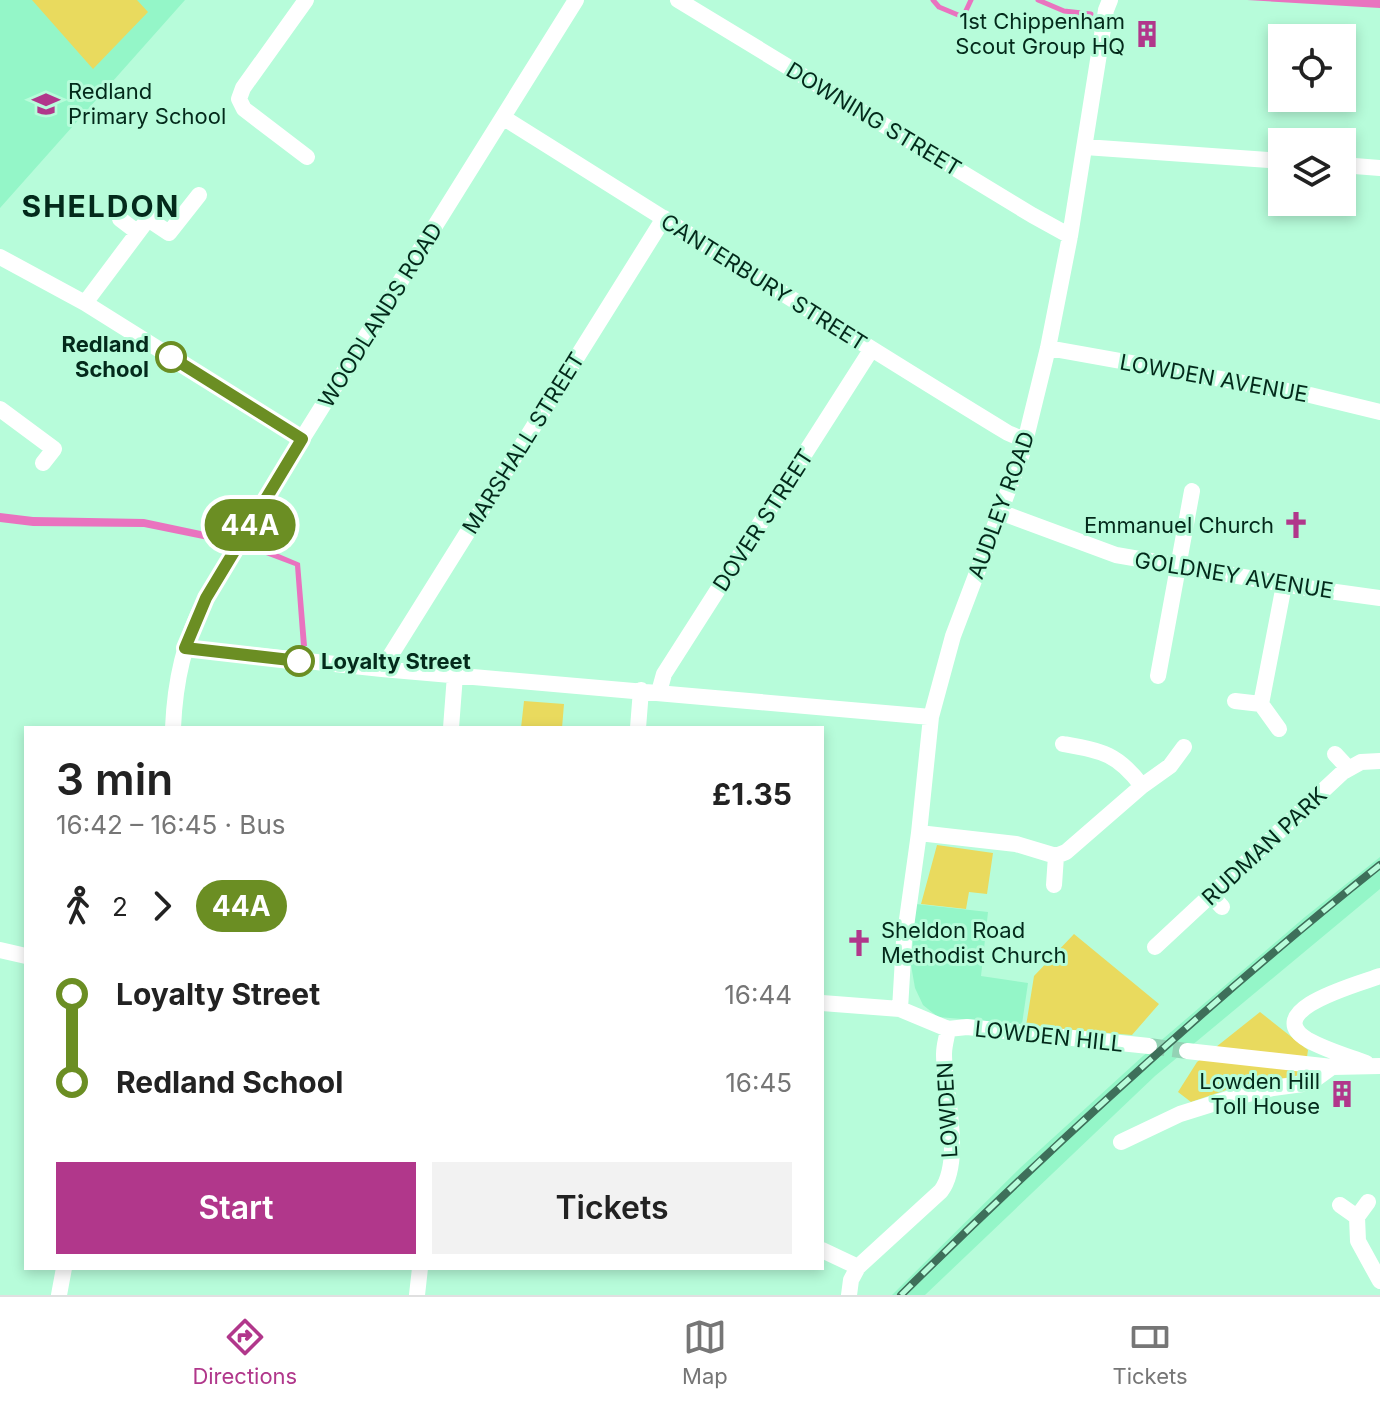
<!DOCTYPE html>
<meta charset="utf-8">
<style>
:root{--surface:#fff;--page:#f2f2f2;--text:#222;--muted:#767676;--line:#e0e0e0;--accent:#b1378b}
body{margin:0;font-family:Inter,sans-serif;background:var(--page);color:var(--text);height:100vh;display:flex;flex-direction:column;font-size:30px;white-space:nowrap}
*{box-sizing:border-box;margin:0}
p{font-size:26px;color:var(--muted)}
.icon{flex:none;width:44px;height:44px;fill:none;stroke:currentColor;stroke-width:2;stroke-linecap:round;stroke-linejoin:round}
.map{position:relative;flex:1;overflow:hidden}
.side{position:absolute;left:24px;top:726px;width:800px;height:544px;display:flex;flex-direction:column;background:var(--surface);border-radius:0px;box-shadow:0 4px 12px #0003}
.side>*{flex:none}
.badge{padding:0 16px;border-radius:26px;font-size:28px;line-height:52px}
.buttons{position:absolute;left:1268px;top:24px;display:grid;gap:16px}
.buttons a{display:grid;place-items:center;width:88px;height:88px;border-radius:0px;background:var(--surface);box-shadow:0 4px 12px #0003;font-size:40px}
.map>.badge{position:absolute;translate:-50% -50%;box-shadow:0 0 0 4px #fff}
.legs{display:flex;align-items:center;gap:12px;height:88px;padding:0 32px;font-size:26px}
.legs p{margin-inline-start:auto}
.summary{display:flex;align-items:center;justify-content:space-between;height:136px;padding:0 32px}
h1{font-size:44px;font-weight:600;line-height:60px}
.button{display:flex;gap:16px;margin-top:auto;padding:16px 32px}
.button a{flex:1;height:92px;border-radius:0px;background:var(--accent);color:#fff;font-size:32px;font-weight:600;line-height:92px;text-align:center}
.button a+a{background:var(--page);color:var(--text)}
ul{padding:0 32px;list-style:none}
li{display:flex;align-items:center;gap:28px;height:88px;font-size:30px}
li i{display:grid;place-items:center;width:12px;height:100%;margin:0 10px;background:currentColor}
li i::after{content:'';width:20px;height:20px;margin:-10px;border:6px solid;border-radius:50%;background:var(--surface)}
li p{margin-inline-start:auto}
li:first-child i{background:linear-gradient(#0000 50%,currentColor 0)}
li:last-child i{background:linear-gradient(currentColor 50%,#0000 0)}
.dock{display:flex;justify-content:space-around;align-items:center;height:112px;border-top:2px solid var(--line);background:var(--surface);font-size:22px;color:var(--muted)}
.dock a{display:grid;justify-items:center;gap:4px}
.dock .active{color:var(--accent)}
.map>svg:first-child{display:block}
.built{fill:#94f6c8}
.green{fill:#e9da5e}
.water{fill:#e973bf}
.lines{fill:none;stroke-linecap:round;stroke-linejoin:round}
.stream{stroke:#e973bf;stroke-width:5}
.street-tunnel{stroke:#93d2b4;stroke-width:16;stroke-dasharray:16 8;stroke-linecap:butt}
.street{stroke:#fff;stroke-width:16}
.rail-casing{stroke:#3e6f5a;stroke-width:8}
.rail{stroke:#b7fcda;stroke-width:5;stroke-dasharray:15;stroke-linecap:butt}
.line-1-casing{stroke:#fff;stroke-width:18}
.line-1{stroke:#6b8e23;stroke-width:12}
.stop-1-dot{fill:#fff;stroke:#6b8e23;stroke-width:4}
.labels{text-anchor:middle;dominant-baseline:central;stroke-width:6;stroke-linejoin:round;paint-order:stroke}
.poi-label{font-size:22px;fill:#032a1b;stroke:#b7fcda;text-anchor:end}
.street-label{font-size:22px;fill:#032a1b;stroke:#b7fcda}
.stop-label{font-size:22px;font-weight:bold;fill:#032a1b;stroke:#b7fcda;text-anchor:end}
.district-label{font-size:30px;font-weight:bold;letter-spacing:2px;fill:#032a1b;stroke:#b7fcda}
</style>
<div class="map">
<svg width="1380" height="1295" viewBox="0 0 1380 1295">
<rect width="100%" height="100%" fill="#b7fcda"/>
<!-- built -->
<path class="built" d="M0 0H185L0 208Z
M1380 857V889L1155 1076 925 1295H892L1020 1168 1143 1056 1305 917Z
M916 904 988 912 981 976 1028 983 1022 1024 938 1017 923 1005 915 988 911 965Z"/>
<!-- green -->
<path class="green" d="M32 0H137L148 12 93 69Z
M524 701 564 704 562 728H521Z
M937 845 993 853 987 894 969 892 966 909 921 904Z
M1074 934 1159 1004 1132 1035 1026 1026 1034 976Z
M1260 1012 1308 1050 1307 1057 1216 1047Z
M1202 1058 1306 1069 1305 1074 1226 1090 1191 1102 1178 1092 1197 1062Z"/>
<!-- water -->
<path class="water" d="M1245 0H1380V8L1247 0Z
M0 513 33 517 144 519 215 534 213 541 144 527 33 526 0 522Z
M253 543 300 563 307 646H301L295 566 250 549Z"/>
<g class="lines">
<!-- stream -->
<path class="stream" d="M933 0 939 7 963 17 971 0
M1038 0 1064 11 1091 14"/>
<!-- street-tunnel -->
<path class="street-tunnel" d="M1149 1046 1187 1051"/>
<!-- street -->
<path class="street" d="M306 0 243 88 239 99 244 109 307 157
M678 0 1032 215 1070 236
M504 118C672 223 839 330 1008 433L1027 441
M1085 147 1282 161
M1342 165 1380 168
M120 219 137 232
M148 219 169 233 199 195
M0 257 85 303 302 439
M85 303 154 211
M1048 348 1310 395 1380 412
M0 409 54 449 43 463
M1000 512 1116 555 1307 588 1380 598
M185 648 382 669 931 717
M382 669 664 218
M1158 676 1192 491
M659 692 664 674 871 350
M1235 701 1261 704 1279 729
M1261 704 1284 585
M173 728C175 681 184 640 206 598L302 439 576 0
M451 728 455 675
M638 728 641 690
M1335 754 1348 768
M1142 786 1170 766 1184 747
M919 833 1016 844 1056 856 1066 852 1142 786C1117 753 1102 751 1063 744
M1054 885 1056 856
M1211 895 1222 907
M1155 947 1343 772 1361 762 1380 761
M0 950 26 956
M822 1003 900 1009 948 1029 967 1027 1149 1046
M900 1009 904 941 919 833 931 717 953 636 1022 454 1048 348 1070 236 1106 10 1110 0
M1187 1051 1332 1067 1380 1066
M1366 1063C1347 1056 1326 1050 1308 1040 1258 1010 1362 983 1380 976
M1121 1142 1180 1114 1228 1099 1273 1088 1310 1083 1332 1067
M1340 1205 1357 1217
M1357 1217 1358 1241 1380 1281
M1357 1217 1368 1202
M822 1250 858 1267
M59 1295 64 1268
M417 1295 420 1268
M849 1295 851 1280 858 1267 941 1191C964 1160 944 1091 944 1054 944 1045 947 1037 948 1029"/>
<!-- rail casing -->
<g class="rail-casing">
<path id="rail" d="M901 1295C1054 1144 1212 999 1380 865"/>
</g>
<!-- rail -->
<use href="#rail" class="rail"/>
</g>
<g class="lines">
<!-- line-1 casing -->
<g class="line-1-casing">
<path id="line-1" d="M171 357 302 439 206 598 185 648 299 661"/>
</g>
<!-- line-1 -->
<use href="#line-1" class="line-1"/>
</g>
<!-- icons -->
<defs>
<g id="building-bare" transform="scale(2.16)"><path d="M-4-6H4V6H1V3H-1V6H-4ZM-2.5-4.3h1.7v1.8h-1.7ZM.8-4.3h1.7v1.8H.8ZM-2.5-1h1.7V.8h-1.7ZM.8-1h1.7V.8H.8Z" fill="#b1378b" stroke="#b7fcda" stroke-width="2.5" paint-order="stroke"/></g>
<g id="school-bare" transform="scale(2.16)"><path d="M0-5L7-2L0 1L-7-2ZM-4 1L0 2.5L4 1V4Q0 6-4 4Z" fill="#b1378b" stroke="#b7fcda" stroke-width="2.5" paint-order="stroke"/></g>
<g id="church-bare" transform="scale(2.16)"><path d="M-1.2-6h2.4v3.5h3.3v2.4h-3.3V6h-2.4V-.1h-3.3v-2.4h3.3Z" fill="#b1378b" stroke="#b7fcda" stroke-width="2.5" paint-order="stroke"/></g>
</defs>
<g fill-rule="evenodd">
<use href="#building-bare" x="1147" y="34"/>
<use href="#school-bare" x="46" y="104"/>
<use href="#church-bare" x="1296" y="525"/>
<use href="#church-bare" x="859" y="943"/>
<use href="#building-bare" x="1342" y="1094"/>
</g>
<!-- markers -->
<g class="stop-1-dot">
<circle cx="171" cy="357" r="14"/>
<circle cx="299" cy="661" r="14"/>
</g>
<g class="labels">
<!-- poi labels -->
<g class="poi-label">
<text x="1125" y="21">1st Chippenham<tspan x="1125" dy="25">Scout Group HQ</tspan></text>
<text x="68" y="91" text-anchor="start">Redland<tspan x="68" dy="25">Primary School</tspan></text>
<text x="1274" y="525">Emmanuel Church</text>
<text x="881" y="930" text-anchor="start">Sheldon Road<tspan x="881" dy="25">Methodist Church</tspan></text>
<text x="1320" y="1081">Lowden Hill<tspan x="1320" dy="25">Toll House</tspan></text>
</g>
<!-- street labels -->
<g class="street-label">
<text transform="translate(874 119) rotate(31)">DOWNING STREET</text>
<text transform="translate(764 282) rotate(32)">CANTERBURY STREET</text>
<text transform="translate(380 315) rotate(-58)">WOODLANDS ROAD</text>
<text transform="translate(1214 378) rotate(10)">LOWDEN AVENUE</text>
<text transform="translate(523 443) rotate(-58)">MARSHALL STREET</text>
<text transform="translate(1001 505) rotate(-70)">AUDLEY ROAD</text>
<text transform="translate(763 520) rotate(-57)">DOVER STREET</text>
<text transform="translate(1234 575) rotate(9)">GOLDNEY AVENUE</text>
<text transform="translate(1264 846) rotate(-43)">RUDMAN PARK</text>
<text transform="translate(1049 1036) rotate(6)">LOWDEN HILL</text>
<text transform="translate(947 1110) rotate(-93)">LOWDEN</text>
</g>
<!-- stop labels -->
<g class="stop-label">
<text x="149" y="344">Redland<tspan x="149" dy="25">School</tspan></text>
<text x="321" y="661" text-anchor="start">Loyalty Street</text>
</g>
<!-- district labels -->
<g class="district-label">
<text x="101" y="206">SHELDON</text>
</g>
</g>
</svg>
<div class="buttons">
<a><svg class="icon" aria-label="locate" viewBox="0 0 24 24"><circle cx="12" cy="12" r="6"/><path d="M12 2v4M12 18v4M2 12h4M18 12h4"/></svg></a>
<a><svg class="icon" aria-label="layers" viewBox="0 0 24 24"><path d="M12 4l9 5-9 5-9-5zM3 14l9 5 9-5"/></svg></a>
</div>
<b class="badge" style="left:250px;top:525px;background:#6b8e23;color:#fff">44A</b>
<section class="side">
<div class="summary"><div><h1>3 min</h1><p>16:42 – 16:45 · Bus</p></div><b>£1.35</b></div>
<div class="legs"><svg class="icon" aria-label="walk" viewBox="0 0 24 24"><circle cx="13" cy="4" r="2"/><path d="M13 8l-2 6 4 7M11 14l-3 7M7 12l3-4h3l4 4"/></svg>2<svg class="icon" aria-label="forward" viewBox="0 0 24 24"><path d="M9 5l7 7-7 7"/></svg><b class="badge" style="background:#6b8e23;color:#fff">44A</b></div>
<ul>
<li><i style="color:#6b8e23"></i><b>Loyalty Street</b><p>16:44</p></li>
<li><i style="color:#6b8e23"></i><b>Redland School</b><p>16:45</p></li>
</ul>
<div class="button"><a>Start</a><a>Tickets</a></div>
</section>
</div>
<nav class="dock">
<a class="active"><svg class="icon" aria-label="directions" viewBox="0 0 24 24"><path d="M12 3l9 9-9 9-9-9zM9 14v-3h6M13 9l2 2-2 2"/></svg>Directions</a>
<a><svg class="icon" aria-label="map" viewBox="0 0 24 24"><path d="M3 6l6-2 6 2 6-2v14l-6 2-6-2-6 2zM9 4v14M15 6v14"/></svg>Map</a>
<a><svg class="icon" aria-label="tickets" viewBox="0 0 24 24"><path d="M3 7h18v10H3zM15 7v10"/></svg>Tickets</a>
</nav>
